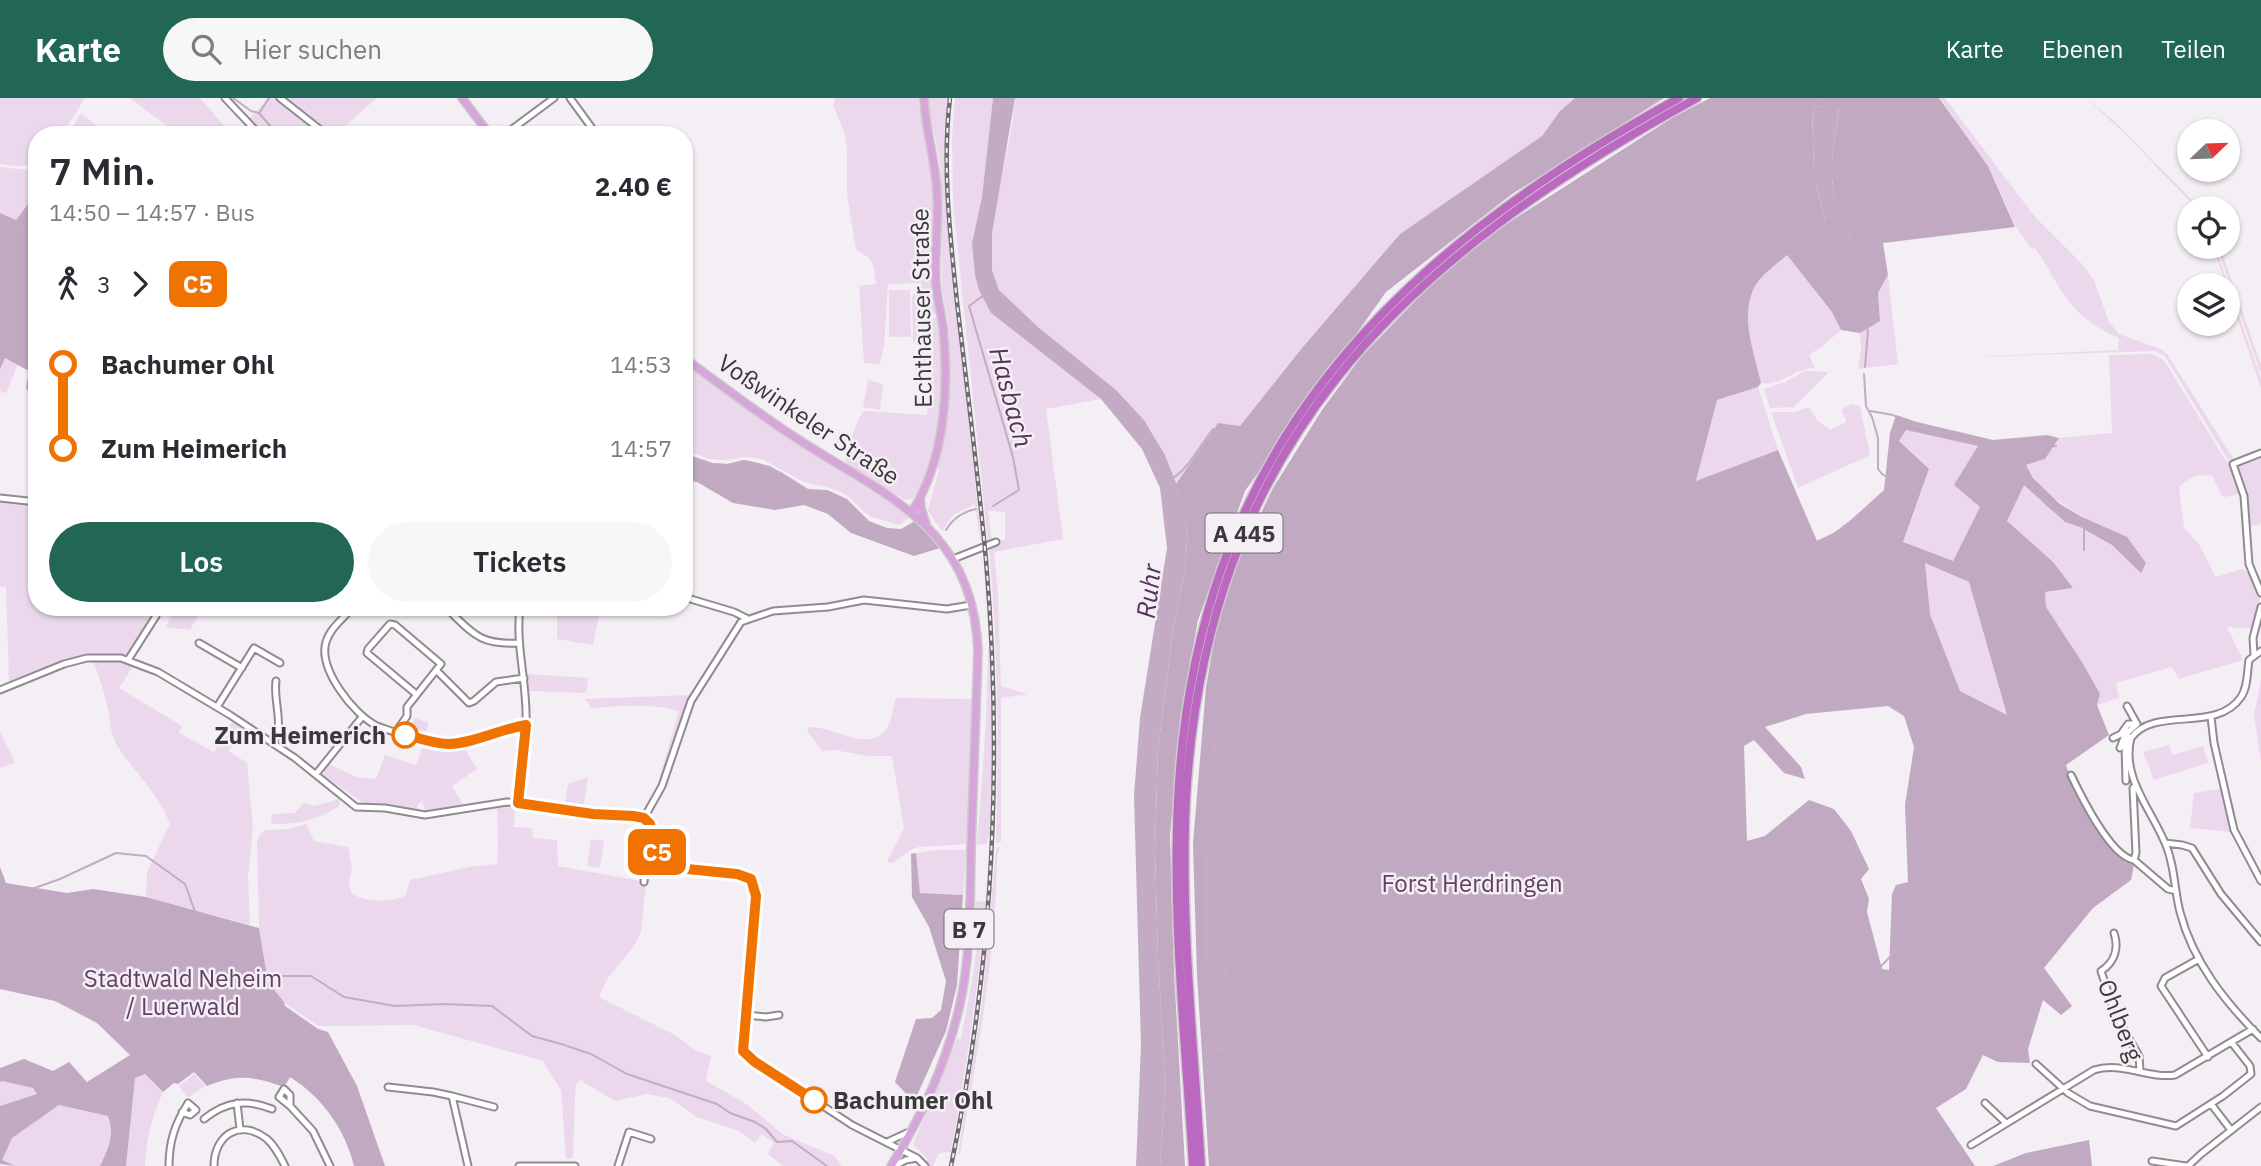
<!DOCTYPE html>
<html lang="de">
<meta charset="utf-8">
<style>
:root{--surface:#fff;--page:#f7f7f7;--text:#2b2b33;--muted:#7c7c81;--accent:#226656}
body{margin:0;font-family:"IBM Plex Sans",sans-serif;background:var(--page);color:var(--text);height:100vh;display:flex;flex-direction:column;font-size:26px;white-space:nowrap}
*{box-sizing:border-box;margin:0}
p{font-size:23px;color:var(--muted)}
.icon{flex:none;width:38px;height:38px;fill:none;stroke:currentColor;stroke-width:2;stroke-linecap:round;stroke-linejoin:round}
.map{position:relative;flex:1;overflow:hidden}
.sheet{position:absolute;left:28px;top:28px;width:665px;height:490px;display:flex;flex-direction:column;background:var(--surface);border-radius:28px;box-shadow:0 2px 5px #0004}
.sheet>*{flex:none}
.badge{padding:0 14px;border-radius:10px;font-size:24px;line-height:46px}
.needle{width:46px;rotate:67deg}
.fabs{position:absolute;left:2177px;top:21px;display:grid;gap:14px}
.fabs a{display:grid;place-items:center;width:63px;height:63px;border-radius:50%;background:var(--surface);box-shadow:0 2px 5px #0004;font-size:35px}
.map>.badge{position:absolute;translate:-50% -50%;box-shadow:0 0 0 4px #fff}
.legs{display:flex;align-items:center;gap:10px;height:77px;padding:0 21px;font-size:23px}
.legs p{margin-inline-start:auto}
.overview{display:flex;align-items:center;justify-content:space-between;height:119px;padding:0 21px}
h1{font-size:38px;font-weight:600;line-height:52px}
.button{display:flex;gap:14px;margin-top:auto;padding:14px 21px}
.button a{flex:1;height:80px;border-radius:42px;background:var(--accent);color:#fff;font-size:28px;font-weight:600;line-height:80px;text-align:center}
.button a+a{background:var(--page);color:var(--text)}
ul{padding:0 21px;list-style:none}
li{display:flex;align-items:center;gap:24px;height:84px;font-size:26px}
li i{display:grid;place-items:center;width:10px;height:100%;margin:0 9px;background:currentColor}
li i::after{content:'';width:18px;height:18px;margin:-9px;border:5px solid;border-radius:50%;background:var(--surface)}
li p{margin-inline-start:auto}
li:first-child i{background:linear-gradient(#0000 50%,currentColor 0)}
li:last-child i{background:linear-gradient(currentColor 50%,#0000 0)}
header{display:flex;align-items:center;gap:42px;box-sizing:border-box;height:98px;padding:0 35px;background:var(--accent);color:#fff}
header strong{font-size:33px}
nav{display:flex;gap:38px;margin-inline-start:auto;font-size:24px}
.search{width:490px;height:63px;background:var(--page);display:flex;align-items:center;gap:18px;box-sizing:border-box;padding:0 24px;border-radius:38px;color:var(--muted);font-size:26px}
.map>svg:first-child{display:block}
.green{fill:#ebd8ec}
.forest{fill:#c0a9c1;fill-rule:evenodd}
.water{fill:#c3acc3}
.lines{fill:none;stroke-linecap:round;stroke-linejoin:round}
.stream{stroke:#c3acc3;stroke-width:2}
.minor-casing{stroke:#908b90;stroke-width:9}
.major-casing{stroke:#cccbcc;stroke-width:10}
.highway-casing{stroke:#cccbcc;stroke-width:11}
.minor{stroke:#fff;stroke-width:5}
.major{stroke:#d6a5d9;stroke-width:7}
.highway{stroke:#bb69c0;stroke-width:8}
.rail-casing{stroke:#6e6b6e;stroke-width:4.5}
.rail{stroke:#f4eff4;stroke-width:2;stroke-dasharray:5;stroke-linecap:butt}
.line-1-casing{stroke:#fff;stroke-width:16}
.line-1{stroke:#f07200;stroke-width:10}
.stop-1-dot{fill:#fff;stroke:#f07200;stroke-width:3.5}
.labels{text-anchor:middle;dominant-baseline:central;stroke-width:5;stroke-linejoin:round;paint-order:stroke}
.shield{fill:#f4eff4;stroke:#726f72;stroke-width:2}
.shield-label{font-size:23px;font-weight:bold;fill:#3a383a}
.street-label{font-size:24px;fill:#3a383a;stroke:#f4eff4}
.stop-label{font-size:24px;font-weight:bold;fill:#3a383a;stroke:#f4eff4;text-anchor:end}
.park-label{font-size:24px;fill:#624064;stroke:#f4eff4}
.water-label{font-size:26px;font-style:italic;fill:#543356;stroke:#f4eff4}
</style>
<header>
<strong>Karte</strong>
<div class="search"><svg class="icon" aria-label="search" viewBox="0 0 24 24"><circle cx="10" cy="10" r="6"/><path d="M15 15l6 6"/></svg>Hier suchen</div>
<nav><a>Karte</a><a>Ebenen</a><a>Teilen</a></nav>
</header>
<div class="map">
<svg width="2261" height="1068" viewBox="0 0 2261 1068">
<rect width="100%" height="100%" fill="#f4eff4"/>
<!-- green -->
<path class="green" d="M0 0H85L62 37H37V64C24 70 14 68 0 66Z
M130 0H200L227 31 223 37H179Z
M268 0H278L324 37H263L248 22Z
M284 0H377L335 37H330Z
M835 0H919V8L933 87V186L938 213 936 216 919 219 917 244H913L912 198 922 187 921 185 888 186 884 247 880 266 864 265 859 188 876 186C874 164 874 163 856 151L847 97V52L845 36 833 7Z
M929 0H948L945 38 946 105 981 441 980 442 975 406 953 417 942 433 928 413 939 371 936 365 949 315 950 271 948 223 942 192 940 67 935 38 928 17Z
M955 0H993L982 99 972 145 991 215 1101 301 1046 311 1063 441 994 454 998 496 1001 588 1028 596 1001 600V744L996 745C999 647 998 548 989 450L1005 441V414L988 413 992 443 988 445 953 105 952 39Z
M1015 0H1575L1560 13 1542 38 1400 136 1302 250 1240 328 1218 325 1176 386C1167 363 1157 338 1141 319 1099 272 1042 241 1001 194 996 189 992 177 992 170 986 118 1012 54 1015 0Z
M1940 0H1945L2035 119 2081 165 2094 182 2109 224 2119 236 2161 251 2167 256 2235 363 2228 361 2225 357 2165 258 2155 253 1973 259 2118 252 2119 240C2099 231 2080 220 2067 201 2055 185 2047 166 2035 150L2032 151 2016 129 1988 68Z
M2086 0 2114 23 2200 110H2196L2128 39Z
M81 15 109 37H68Z
M37 68V107L28 106 16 122 0 115V69L27 72Z
M2213 149H2215L2261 281V290L2228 193V187H2226Z
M2217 149H2220L2261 267V276Z
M1787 157 1832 214 1841 232 1824 247 1809 257 1815 270C1793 270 1783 288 1761 285 1754 254 1738 216 1755 187 1762 176 1777 166 1787 157Z
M1888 177 1898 266 1858 271 1861 252 1860 235 1880 222 1878 195Z
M889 192H910L911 239H889Z
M933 219 939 221C943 270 948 363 912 401L905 402 847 368 845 360C850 348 856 321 864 313L927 317 930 276 915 272 922 263H933Z
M2152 256 2162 261 2167 267 2224 360 2233 372 2241 391 2238 396 2225 399 2221 397 2212 377 2195 378 2179 388 2184 430 2199 446 2216 479 2242 471 2250 475 2260 501 2253 531 2227 529 2243 562 2179 581 2172 569 2116 585 2119 600 2097 607 2082 564 2046 509 2045 494 2072 490 2007 423 2024 386 2065 424 2080 429 2112 447 2141 475 2146 464C2126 450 2106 436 2087 422 2062 405 2040 394 2026 367L2045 361 2059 340 2112 335 2109 257Z
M5 260 18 266 6 295 1 293 0 298V271Z
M684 263 792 341 906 415 909 420 899 427 872 419 863 413 849 399 839 393 827 389 806 385 762 361 745 359 725 362 709 361 684 351Z
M1805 273 1829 274 1794 309 1770 310 1764 291 1785 284Z
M868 282 883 286 880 312 863 309Z
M1758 289 1778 352 1696 384 1717 302Z
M1851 306 1860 308 1870 357 1798 390 1771 314H1795L1809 309 1817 322 1830 332 1847 324 1841 312Z
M1906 332 1978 348 1980 409 1953 463 1903 445 1929 372 1899 343Z
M2261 357V424L2259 427 2250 428C2249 409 2248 389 2239 372L2237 373 2236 366Z
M0 403 37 406V509H140L139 514 153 519 128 558C83 553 50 568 9 584L6 489 0 488Z
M1925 465 1969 484 2007 618 1960 593 1930 515Z
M169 509H203L190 532 166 529 171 519Z
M557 509H601L593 547 557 541Z
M988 549 990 551 992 675 990 737 988 738 987 746 977 747 986 626Z
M114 563 134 567 119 590 182 628 179 635 214 654 232 624 243 630 229 653 247 665 253 728 248 779 250 827 146 799 147 774 170 726C159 696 135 675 118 649 110 637 110 620 107 606 104 592 98 578 94 564Z
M527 576 588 580 586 595 529 593Z
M2261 581V663L2254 617Z
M689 597 663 683 659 682 679 613C651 605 620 608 591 610L585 601Z
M896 600 974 601 968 746 919 749 912 751 892 765 888 764V761L904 730 892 658H868L834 652 822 653 807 633 809 629C831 627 870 656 886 631 892 623 893 610 896 600Z
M415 620 429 625 425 637 408 632Z
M0 633 15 664 0 670Z
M424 646 443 650 464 649 477 671 452 688 464 709 426 715 422 703 417 708 418 714 387 707 364 706 325 678 323 674 329 666 356 679 376 681 385 657 416 667Z
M2169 647 2173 657 2203 648 2208 665 2154 682 2143 654Z
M588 679 583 711 564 709 568 686Z
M2222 691 2233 734 2190 730 2194 695Z
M340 701 339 708C318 722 295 727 271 726L272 716 295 715 304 705 314 708Z
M515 707 514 729 532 730 533 740 557 742 558 768 646 784 641 834 634 848 607 881 599 899 675 937 695 952 711 958 706 983 748 1007 782 1036 835 1058 841 1068H783L768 1056 774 1045 762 1036 755 1045 739 1033 697 1019 669 1000 647 996 615 1003 580 982 576 987 575 996 573 1060 566 1061 561 992 543 963 414 927 318 928 284 904 268 884 259 829 257 743 261 735 266 732 290 731 306 726 314 743 348 749 352 770 349 786 352 796C366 804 392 805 406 797L410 782 469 769 497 766 498 748 497 709Z
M591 741 604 743 600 770 587 768Z
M1000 749 997 758C996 858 977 957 960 1056L958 1055 982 906 996 750Z
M936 752H966L963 797 920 795 916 755Z
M986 803C979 887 966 970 951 1054L939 1055 933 1068H927V1060L913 1046 957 941H961C968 900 983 845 975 804Z
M145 976 163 994C152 1019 146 1040 145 1068H126L135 980Z
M194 976 205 988 188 1000 179 988Z
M2 983 33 990 37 996 0 1008V984Z
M59 1007 108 1018C115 1037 108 1051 100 1068H15L1 1062 12 1040Z"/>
<!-- forest -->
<path class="forest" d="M1575 0H1664L1512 96 1386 194 1245 393 1198 522 1180 620 1170 739 1174 874 1185 1068H1160L1166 988 1158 861 1155 752 1158 650 1174 526 1185 471 1188 430 1176 386 1218 325 1240 328 1302 250 1400 136 1542 38 1560 13Z
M1710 0H1939L1988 68 2015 129 1883 145 1888 177 1878 195 1880 223 1860 235 1841 232 1832 214 1787 157C1777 166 1762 176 1755 188 1739 217 1754 254 1761 285L1758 289 1717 302 1696 383 1778 352 1817 443 1841 431 1884 392 1890 335 1896 317 1917 324 1993 342 2047 337 2059 340 2045 361 2026 367 2033 380 2060 406 2082 419 2127 439 2146 465 2141 475 2112 447 2080 429 2065 424 2024 387 2007 423 2053 464 2073 490 2045 494 2046 509 2082 564 2100 596 2097 607 2109 637 2066 667 2076 696 2117 756 2125 764 2134 767 2131 782 2093 810 2044 870 2072 908 2061 917 2043 902 2028 951 2030 965 1998 964 1983 957 1966 991 1936 1010 1975 1068H1209L1197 877 1193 746 1206 589 1217 526 1238 463 1273 390 1322 312 1361 259 1441 176 1497 132 1672 20ZM1818 8 1839 10 1832 63 1814 75 1812 10ZM1832 80 1834 98 1825 123 1816 87ZM1906 332 1978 348 1954 387 1980 409 1953 463 1903 444 1929 371 1899 343ZM1925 465 1969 484 2007 617 1960 593 1930 516ZM1888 608 1904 618 1914 649 1905 707 1908 784 1896 787 1892 796 1889 872 1882 871 1867 814 1869 801 1861 781 1869 771 1851 733 1834 711 1809 702 1765 738 1747 743 1744 648 1754 642 1784 675 1805 681 1801 669 1765 629 1806 616Z
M28 106 37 107V298L31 297 26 290 29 273 5 260 0 271V115L16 122Z
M684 355 712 365 727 366 744 362 770 368 807 391 827 392 847 401 869 423 887 430 901 431 915 423 940 450 914 458 851 435 828 416 804 407 775 412 733 405 697 384 684 382Z
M916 755 920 795 963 797 957 887 946 933 914 1004 895 984 916 921 932 920 941 912 946 883 929 829 912 799 911 756Z
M0 769 6 785 67 795 93 791 146 799 259 830 268 884 284 904 285 908 318 931 328 934 357 988 385 1068H354C345 1031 322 999 290 979L284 989C253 978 238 976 207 988L194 974 178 986 174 985 163 994 145 976 135 980 126 1068H100C108 1051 115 1037 108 1018L59 1007 12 1040 2 1062 15 1068 0 1066V1008L37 996 33 990 2 983 0 984V970L24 961 53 973 69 964 87 984 130 957 97 925 55 903 0 891Z
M2089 1042 2092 1068H1993L2026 1055Z"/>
<!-- water -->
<path class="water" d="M993 0H1015L992 135V172L999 192 1038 229 1116 292 1144 322 1165 357 1180 395 1188 430 1185 471 1174 526 1158 650 1155 752 1158 861 1166 988 1160 1068H1136L1141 947 1134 698 1140 620 1167 450 1160 390 1142 351 1101 301 991 215 979 192 975 177 972 145 982 99Z
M1818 8 1839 9 1832 63 1830 69 1814 75 1812 10Z
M1826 77 1832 80 1834 98 1840 112 1841 119 1825 123 1816 87 1817 83Z
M1847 123 1854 144 1849 151 1841 153 1836 147 1828 130Z
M1872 188 1879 220 1872 226H1867L1858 211 1856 192 1863 189Z
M1223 635V787L1227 872 1225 951 1222 954H1217L1208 941 1203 795 1211 647 1220 636Z"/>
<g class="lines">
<!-- stream -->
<path class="stream" d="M233 0 251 13 259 15 278 37
M1817 0 1826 11
M260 14 269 0
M0 116 8 127
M1841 125V119
M0 130 20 127 37 130
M1845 152 1854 174 1852 187 1854 208 1860 224 1868 232 1865 269
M984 197 969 208 1013 359 1019 392 993 408
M1864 276 1866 308 1872 319 1878 340V371L1882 376 1906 391 1900 408 1888 425 1896 456 1905 510 1918 539 1922 558V568L1918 576 1923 593
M1870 313 1893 317 1909 326 1957 338 2006 359 2047 407 2066 422 2108 438 2141 467
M684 357 712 366 729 367 744 363 758 366 781 375 808 392 828 395 876 431 901 434 927 448 932 445
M1298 360 1323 388 1337 415 1354 435 1363 441 1373 461 1398 483 1411 490 1420 504 1452 531 1456 539V550
M2011 360 2022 352 2056 348
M1173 380C1189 370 1201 346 1213 331L1215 333 1237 335 1258 321
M946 432C953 420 962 414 976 411
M2084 452V429
M1763 517 1780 506 1793 482 1797 464 1812 446 1830 439 1868 410 1901 400
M1926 610 1939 606 2000 636 2060 676C2065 712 2096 754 2121 779
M1243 786C1257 785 1271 793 1283 785 1308 797 1356 820 1354 852 1353 864 1347 872 1355 883 1362 891 1370 898 1378 904 1387 911 1392 921 1400 928 1406 934 1417 936 1423 942 1427 948 1429 956 1433 961 1452 985 1482 999 1504 1020
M0 793 15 797 60 781 116 755 146 758 185 786 203 836 213 874 222 886 259 881
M270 878H311L344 899 395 908 444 906 492 908 532 938 565 947
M1819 922 1825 910 1872 884 1880 869 1894 855 1903 839 1906 804 1910 798 1909 791 1926 775 1929 762 1926 754 1927 731 1924 723 1925 709 1922 704C1928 692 1926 667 1920 656L1925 646 1923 643 1930 635V630L1923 627 1922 623 1926 618 1923 596
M567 948 591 956 627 976 717 1006 730 1015 755 1024 766 1031 777 1044 792 1043 827 1068
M0 974 14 969 25 972 65 990 71 1000 85 997 95 986 106 980 122 977 156 937 169 929 177 927 174 916 180 911 187 915 189 912 188 904C201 905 213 897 221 886
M0 1015 44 1000H70
M1505 1020 1549 1068
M114 1068 119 1049 121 1006 133 977 131 968"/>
<!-- minor casing -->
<g class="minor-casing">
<path id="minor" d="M225 0 260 37
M280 0 327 37
M570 0 597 37
M504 37 554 0
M2261 355 2233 366 2244 398 2249 466 2261 495
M0 400 37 404
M953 461 996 444
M684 499 734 514 746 520
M230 509 236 512 269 509
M353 509C344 520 330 530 326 544 318 571 354 617 377 628 403 637 435 650 462 645 484 641 504 630 526 627L518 705
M445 509C473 535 478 547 519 545
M520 509C515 549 528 587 526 627
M199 545 242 570
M2261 553 2249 562C2247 574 2248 589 2241 599 2216 636 2155 607 2131 640 2121 679 2151 711 2165 745 2175 767 2174 791 2180 814 2193 864 2225 904 2261 940
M2254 557 2253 540 2261 509
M128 562 156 518
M437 573 469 605 474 603 496 584 524 580
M0 592 64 566 87 560H121L158 574 230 617 295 660 356 709 385 710 425 717 507 704 518 705C543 710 570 713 595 716 609 717 632 713 645 721 660 730 651 757 667 769L737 776C751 779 755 785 756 798L742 949 745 957 852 1027 917 1060 925 1068
M2127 608 2137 626
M217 609 254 550 280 565
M2211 619 2214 645 2234 732 2261 783
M396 634 407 618V609L441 566 395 527 390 526 368 551 367 555 416 596
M2113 640 2121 636 2128 626H2137
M273 645C285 627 273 604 276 583
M2120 650 2125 637 2137 626
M316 676 362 619
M2071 677C2081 698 2111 759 2134 762
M2126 683 2125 647 2128 634
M2136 687 2133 690 2136 755 2134 762 2168 791 2176 793
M644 720 662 688 691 603 741 524 773 513 828 509 864 502 947 511 971 507
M2165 745 2182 747 2192 750 2221 796 2261 844
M644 784 649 739 653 734
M2114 835C2119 850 2115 864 2101 873L2115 916 2139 958 2140 973
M2199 861 2165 880 2161 888 2208 959
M745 917 766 919 779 917
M2036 966 2068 995 2090 1008 2176 1028 2223 998 2251 976 2250 968 2232 945
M388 989 433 994 452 998 468 1068
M452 998 494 1009
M237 1005 240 1031
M1985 1005 2006 1025
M2211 1006 2231 1032
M290 1008 279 999 284 991 290 997V1008L313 1033 330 1068
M204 1021C226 1003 247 1001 272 1011
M887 1044 909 1034
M1971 1047 2094 972C2121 963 2148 981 2175 977L2253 931
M2152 1063 2186 1068
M169 1068C169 1043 175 1026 188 1005L196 1012 190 1017 182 1014
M214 1068C214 1037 240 1020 267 1041 275 1048 280 1058 285 1068
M519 1068H575
M618 1068 629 1034 651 1041
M894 1068 906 1062 917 1060
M2188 1068 2201 1056 2261 1009"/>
</g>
<!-- major casing -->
<g class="major-casing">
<path id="major" d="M462 0 490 37
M684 260C720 286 756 314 793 338 884 398 974 427 978 554 976 620 973 686 971 752 970 803 971 856 960 906 947 964 922 1018 891 1068
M920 400 921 410 926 426
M912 414C946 360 949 290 943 228 941 214 937 200 936 186 934 156 939 125 937 95 936 63 925 32 924 0"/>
</g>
<!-- highway casing -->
<g class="highway-casing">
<path id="highway" d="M1193 1068C1186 947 1172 825 1178 703 1194 355 1388 160 1679 0
M1201 1068C1194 946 1180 823 1186 701 1206 347 1401 162 1697 0"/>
</g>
<!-- minor -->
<use href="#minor" class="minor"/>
<!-- major -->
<use href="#major" class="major"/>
<!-- highway -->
<use href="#highway" class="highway"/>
<!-- rail casing -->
<g class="rail-casing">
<path id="rail" d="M950 0C942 67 950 137 957 204 967 290 978 376 986 462 1003 664 993 869 951 1068"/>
</g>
<!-- rail -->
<use href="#rail" class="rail"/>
</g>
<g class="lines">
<!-- line-1 casing -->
<g class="line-1-casing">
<path id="line-1" d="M405 637C420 640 434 646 449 646 475 645 500 631 526 627L518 705 593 716 633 718 644 720 650 726 658 760 667 769 737 776 751 781 756 798 743 953 755 964 814 1002"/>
</g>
<!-- line-1 -->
<use href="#line-1" class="line-1"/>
</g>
<!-- markers -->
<g class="stop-1-dot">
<circle cx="405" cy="637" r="12"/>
<circle cx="814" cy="1002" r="12"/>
</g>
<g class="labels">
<!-- shield labels -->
<g class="shield">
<rect x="1205.5" y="415.5" width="77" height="39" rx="5"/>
<rect x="944.5" y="811.5" width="49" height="39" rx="5"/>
</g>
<g class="shield-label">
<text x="1244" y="435">A 445</text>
<text x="969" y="831">B 7</text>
</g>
<!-- street labels -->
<g class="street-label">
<text transform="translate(921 210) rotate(-91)">Echthauser Straße</text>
<text transform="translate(809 321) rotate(34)">Voßwinkeler Straße</text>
<text transform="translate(2121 922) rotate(69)">Ohlberg</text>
</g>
<!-- stop labels -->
<g class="stop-label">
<text x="386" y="637">Zum Heimerich</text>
<text x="833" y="1002" text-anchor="start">Bachumer Ohl</text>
</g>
<!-- park labels -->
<g class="park-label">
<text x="1472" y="785">Forst Herdringen</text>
<text x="183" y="880">Stadtwald Neheim<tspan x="183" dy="28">/ Luerwald</tspan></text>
</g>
<!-- water labels -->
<g class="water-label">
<text transform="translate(1012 299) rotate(75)">Hasbach</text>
<text transform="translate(1148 493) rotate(-83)">Ruhr</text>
</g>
</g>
</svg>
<div class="fabs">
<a><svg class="needle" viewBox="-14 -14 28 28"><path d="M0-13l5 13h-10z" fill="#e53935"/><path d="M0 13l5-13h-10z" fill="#7c7c81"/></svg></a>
<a><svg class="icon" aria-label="locate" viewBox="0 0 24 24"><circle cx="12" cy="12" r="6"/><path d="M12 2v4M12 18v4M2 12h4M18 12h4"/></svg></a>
<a><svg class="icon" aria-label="layers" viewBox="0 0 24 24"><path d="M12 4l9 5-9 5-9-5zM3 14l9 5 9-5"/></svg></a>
</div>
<b class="badge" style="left:657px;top:754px;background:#f07200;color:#fff">C5</b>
<section class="sheet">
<div class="overview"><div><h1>7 Min.</h1><p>14:50 – 14:57 · Bus</p></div><b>2.40 €</b></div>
<div class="legs"><svg class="icon" aria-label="walk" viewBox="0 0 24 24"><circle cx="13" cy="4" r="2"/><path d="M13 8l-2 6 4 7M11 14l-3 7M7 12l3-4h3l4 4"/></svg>3<svg class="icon" aria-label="forward" viewBox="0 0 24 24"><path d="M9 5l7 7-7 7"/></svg><b class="badge" style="background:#f07200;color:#fff">C5</b></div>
<ul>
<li><i style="color:#f07200"></i><b>Bachumer Ohl</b><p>14:53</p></li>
<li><i style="color:#f07200"></i><b>Zum Heimerich</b><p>14:57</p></li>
</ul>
<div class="button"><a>Los</a><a>Tickets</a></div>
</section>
</div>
